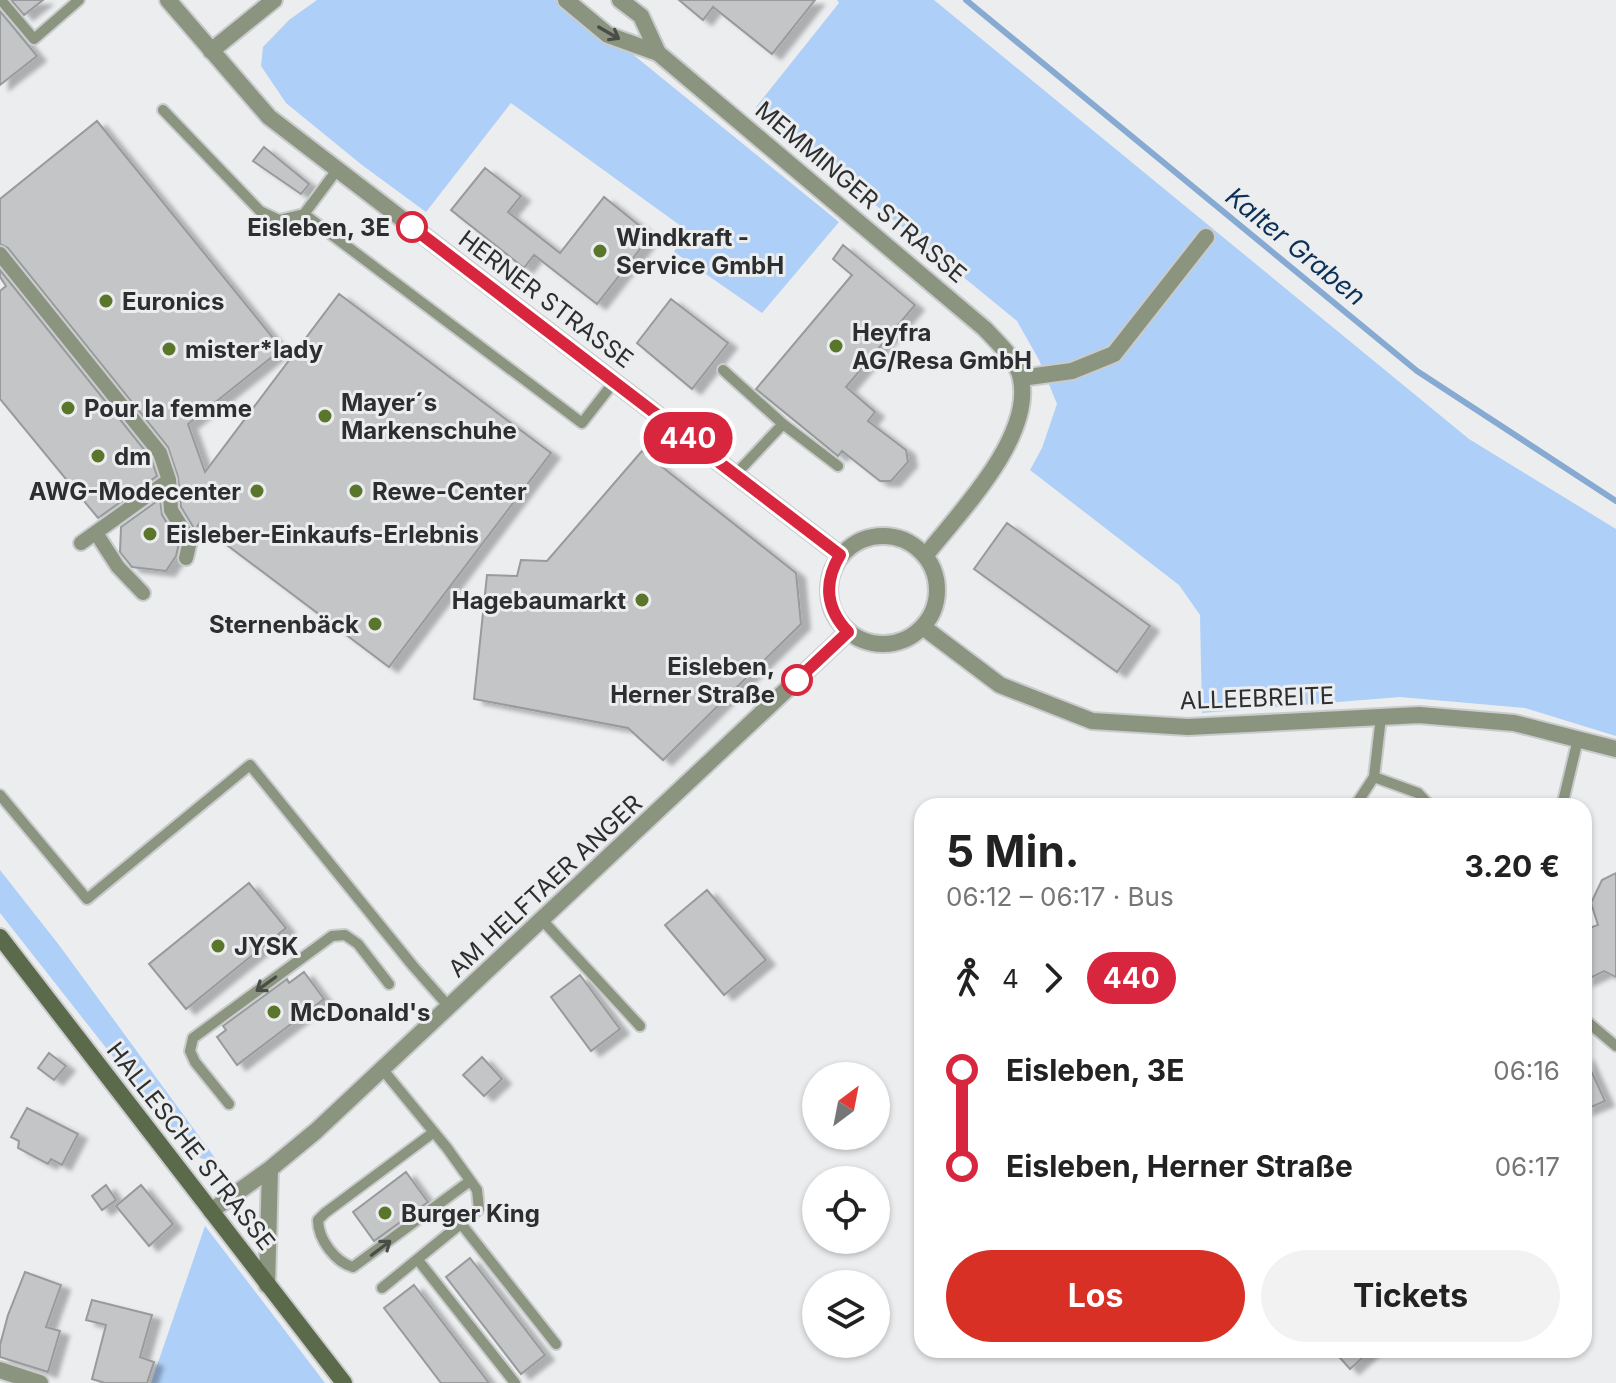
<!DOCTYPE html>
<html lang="de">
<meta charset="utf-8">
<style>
:root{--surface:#fff;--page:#f2f2f2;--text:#222;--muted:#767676;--accent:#d93025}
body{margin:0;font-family:Inter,sans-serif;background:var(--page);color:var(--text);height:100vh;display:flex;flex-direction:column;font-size:30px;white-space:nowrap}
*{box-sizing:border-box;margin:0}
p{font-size:26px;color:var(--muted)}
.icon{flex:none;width:44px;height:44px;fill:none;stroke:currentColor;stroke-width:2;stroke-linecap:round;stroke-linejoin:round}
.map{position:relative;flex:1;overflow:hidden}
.details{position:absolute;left:914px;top:798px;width:678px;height:560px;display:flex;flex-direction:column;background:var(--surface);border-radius:24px;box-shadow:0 2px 6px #0004}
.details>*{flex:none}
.badge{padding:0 16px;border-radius:26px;font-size:28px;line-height:52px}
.needle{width:52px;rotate:32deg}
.fabs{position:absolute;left:802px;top:1062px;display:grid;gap:16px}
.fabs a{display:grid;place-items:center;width:88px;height:88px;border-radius:50%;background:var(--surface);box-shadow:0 2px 6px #0004;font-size:40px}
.map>.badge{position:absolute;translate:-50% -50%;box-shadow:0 0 0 4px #fff}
.legs{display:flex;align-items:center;gap:12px;height:88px;padding:0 32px;font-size:26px}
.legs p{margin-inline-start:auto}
.summary{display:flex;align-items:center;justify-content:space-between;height:136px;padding:0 32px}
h1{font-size:44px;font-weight:700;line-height:60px}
.cta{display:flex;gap:16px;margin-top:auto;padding:16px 32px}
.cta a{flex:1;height:92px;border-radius:48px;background:var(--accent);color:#fff;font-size:32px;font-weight:700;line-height:92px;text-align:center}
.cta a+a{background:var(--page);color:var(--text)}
ul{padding:0 32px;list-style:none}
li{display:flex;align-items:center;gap:28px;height:96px;font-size:30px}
li i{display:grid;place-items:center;width:12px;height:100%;margin:0 10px;background:currentColor}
li i::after{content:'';width:20px;height:20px;margin:-10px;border:6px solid;border-radius:50%;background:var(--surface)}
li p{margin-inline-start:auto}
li:first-child i{background:linear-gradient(#0000 50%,currentColor 0)}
li:last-child i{background:linear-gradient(currentColor 50%,#0000 0)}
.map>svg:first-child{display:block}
.green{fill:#aecff7}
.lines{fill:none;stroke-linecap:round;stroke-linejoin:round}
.stream{stroke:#87aad3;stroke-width:6}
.building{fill:#c3c5c7;stroke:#989a9c;stroke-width:2;filter:url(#shadow)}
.service-casing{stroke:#c9cbcc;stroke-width:14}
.pedestrian-casing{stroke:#c9cbcc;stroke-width:18}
.minor-casing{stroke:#c9cbcc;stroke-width:20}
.secondary-casing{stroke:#c9cbcc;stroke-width:20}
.service{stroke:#8a947f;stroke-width:10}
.pedestrian{stroke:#8a947f;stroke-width:14}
.minor{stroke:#8a947f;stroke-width:16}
.secondary{stroke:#5c6a4c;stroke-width:16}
.oneway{stroke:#494d47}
.line-1-casing{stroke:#fff;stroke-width:18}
.line-1{stroke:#d7263d;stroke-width:12}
.stop-1-dot{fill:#fff;stroke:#d7263d;stroke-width:4}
.poi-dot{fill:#59762b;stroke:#ebedef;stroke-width:3}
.labels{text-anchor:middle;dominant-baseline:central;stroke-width:6;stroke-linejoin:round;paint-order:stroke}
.street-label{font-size:24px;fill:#2d2e2f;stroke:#ebedef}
.stop-label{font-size:24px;font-weight:bold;fill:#2d2e2f;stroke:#ebedef;text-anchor:end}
.poi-label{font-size:24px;font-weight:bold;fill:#2d2e2f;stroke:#ebedef;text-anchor:start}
.water-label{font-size:26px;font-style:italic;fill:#0b3057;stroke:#ebedef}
</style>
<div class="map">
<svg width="1616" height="1383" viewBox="0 0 1616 1383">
<defs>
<filter id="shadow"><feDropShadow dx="9" dy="5" stdDeviation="2" flood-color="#0004"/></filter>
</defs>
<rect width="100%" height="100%" fill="#ebedef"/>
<!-- green -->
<path class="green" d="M317 0H566L839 222 762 313 674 252 685 229 511 103 426 212 362 165 286 103 261 66 263 47 289 20Z
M837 0H934L1469 439 1616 529V736L1525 708 1400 697 1202 713 1200 615 1179 585 1030 470 1042 448 1057 404 1039 360 1017 321 756 107 839 3Z
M0 870 59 945 218 1162 200 1158 179 1136 147 1100 0 913Z
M205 1226 325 1383H151Z"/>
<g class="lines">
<!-- stream -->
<path class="stream" d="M966 0 1417 371 1616 501"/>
</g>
<!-- building -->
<path class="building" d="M11 0H43L24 15Z
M679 0H815L772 54 713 7 703 20Z
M0 11 37 56 0 85Z
M97 121 282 349 188 424 205 472 339 294 551 453 389 667 199 524 195 530 181 507 178 477 168 447 8 248 0 244V199Z
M264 147 309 184 301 194 253 161Z
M485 168 521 196 508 212 560 253 604 197 651 235 597 304 534 255 524 268 451 210Z
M843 245 915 305 846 387 875 412 868 421 906 450 908 462 891 481H880L842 451 838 456 756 389 852 275 833 259Z
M0 270 151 458 157 476 98 518 0 399V291L6 286 0 277Z
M671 299 728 343 692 389 637 343Z
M642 451 796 573 801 624 663 760 628 728 474 699 487 575 517 576 521 560 547 561Z
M160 499 162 515 179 543 176 556 166 571 132 567 120 552 121 527Z
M1007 523 1150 626 1117 672 974 569Z
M1616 873V977L1604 971 1584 981V930L1598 925 1591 903 1602 880Z
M249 883 286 928 186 1009 149 964Z
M707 890 766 960 724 995 665 925Z
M304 972 324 999 237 1065 217 1037 226 1030 223 1026 287 979 289 983Z
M580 975 620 1029 591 1051 551 997Z
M49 1053 66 1066 54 1080 38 1068Z
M1584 1055 1605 1101 1584 1110Z
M482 1057 502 1079 484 1096 463 1075Z
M27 1108 78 1134 62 1165 51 1159 48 1164 18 1148 19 1141 11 1137Z
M406 1172 428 1202 374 1241 353 1212Z
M106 1185 116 1200 102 1210 92 1196Z
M141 1185 173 1224 149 1246 116 1206Z
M470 1258 545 1355 521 1374 446 1277Z
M25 1272 61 1285 46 1327 60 1331 48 1372 0 1357V1345L8 1315Z
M414 1285 489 1383H441L384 1308Z
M92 1300 152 1315 140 1357 154 1362 147 1383H105L92 1379 106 1325 86 1320Z
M1333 1350H1371L1350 1369Z"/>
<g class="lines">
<!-- service casing -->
<g class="service-casing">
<path id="service" d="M1 0 34 39 79 0
M163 110 260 211 279 220 304 214
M337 170 304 214 582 423 614 382
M723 370 783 424 735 475
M783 424 838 466
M1374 777 1418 793 1430 806
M0 795 87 899 250 765 413 966 450 1008
M1355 806 1374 777 1381 717
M1562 806 1578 739
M543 921 640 1026
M1584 1019 1616 1046
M229 1104 195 1062 190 1051 193 1038 332 936 345 935 358 944 389 984
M434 1132 325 1213 318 1220C318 1239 335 1262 353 1267L470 1181
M462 1225 556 1344
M418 1260 515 1383
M382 1288 479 1209 477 1190 447 1148 383 1070"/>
</g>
<!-- pedestrian casing -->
<g class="pedestrian-casing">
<path id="pedestrian" d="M0 254 160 453 169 480 81 543
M169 480 171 510 190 541 186 558
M96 533 118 567 143 593"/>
</g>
<!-- minor casing -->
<g class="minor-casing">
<path id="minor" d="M168 0 269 117 840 555
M566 0 608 35 658 53 985 329C997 342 1018 361 1021 379 1033 438 959 513 925 556
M620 0 641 16 658 53
M211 51 274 0
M1021 378 1072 371 1114 354 1206 237
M829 590a54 54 0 1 1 108 0a54 54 0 1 1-108 0Z
M923 627 1000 685 1092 721 1188 727 1419 715 1514 723 1616 749
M211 1211 270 1169 316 1131 848 632
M267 1285 270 1169
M0 1370 40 1383"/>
</g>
<!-- secondary casing -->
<g class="secondary-casing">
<path id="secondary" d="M0 937 344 1383"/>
</g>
<!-- service -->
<use href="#service" class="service"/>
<!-- pedestrian -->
<use href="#pedestrian" class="pedestrian"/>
<!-- minor -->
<use href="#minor" class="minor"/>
<!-- secondary -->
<use href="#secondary" class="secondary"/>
</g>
<!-- one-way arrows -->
<defs><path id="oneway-shaft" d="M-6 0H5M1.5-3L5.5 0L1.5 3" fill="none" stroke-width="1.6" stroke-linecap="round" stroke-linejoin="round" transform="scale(2)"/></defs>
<g class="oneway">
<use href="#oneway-shaft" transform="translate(609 33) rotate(30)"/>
<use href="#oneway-shaft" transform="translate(266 984) rotate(144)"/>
<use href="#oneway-shaft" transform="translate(381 1248) rotate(-37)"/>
</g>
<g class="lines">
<!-- line-1 casing -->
<g class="line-1-casing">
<path id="line-1" d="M412 227 840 555C823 583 826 609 848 632L797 680"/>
</g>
<!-- line-1 -->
<use href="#line-1" class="line-1"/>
</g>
<!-- markers -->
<g class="stop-1-dot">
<circle cx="412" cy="227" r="14"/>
<circle cx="797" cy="680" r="14"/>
</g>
<g class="poi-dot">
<circle cx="600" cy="251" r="8"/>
<circle cx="106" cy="301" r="8"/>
<circle cx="836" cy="346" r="8"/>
<circle cx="169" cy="349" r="8"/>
<circle cx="68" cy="408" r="8"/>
<circle cx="325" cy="416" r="8"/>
<circle cx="98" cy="456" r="8"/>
<circle cx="257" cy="491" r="8"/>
<circle cx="356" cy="491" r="8"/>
<circle cx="150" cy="534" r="8"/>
<circle cx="642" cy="600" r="8"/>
<circle cx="375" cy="624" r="8"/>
<circle cx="218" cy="946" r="8"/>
<circle cx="274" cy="1012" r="8"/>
<circle cx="385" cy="1213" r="8"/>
</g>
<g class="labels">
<!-- street labels -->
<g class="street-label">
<text transform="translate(861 192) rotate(40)">MEMMINGER STRASSE</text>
<text transform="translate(546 299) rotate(37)">HERNER STRASSE</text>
<text transform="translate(1257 698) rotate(-2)">ALLEEBREITE</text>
<text transform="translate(545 886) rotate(-43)">AM HELFTAER ANGER</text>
<text transform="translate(191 1146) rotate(52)">HALLESCHE STRASSE</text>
</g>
<!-- stop labels -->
<g class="stop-label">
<text x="390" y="227">Eisleben, 3E</text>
<text x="775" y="666">Eisleben,<tspan x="775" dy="28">Herner Straße</tspan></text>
</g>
<!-- poi labels -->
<g class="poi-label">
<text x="616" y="237">Windkraft -<tspan x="616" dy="28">Service GmbH</tspan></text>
<text x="122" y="301">Euronics</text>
<text x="852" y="332">Heyfra<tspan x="852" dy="28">AG/Resa GmbH</tspan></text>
<text x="185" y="349">mister*lady</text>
<text x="341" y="402">Mayer´s<tspan x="341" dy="28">Markenschuhe</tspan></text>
<text x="84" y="408">Pour la femme</text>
<text x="114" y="456">dm</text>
<text x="241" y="491" text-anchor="end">AWG-Modecenter</text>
<text x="372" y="491">Rewe-Center</text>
<text x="166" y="534">Eisleber-Einkaufs-Erlebnis</text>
<text x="626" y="600" text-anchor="end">Hagebaumarkt</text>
<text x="359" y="624" text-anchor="end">Sternenbäck</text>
<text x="234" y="946">JYSK</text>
<text x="290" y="1012">McDonald's</text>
<text x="401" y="1213">Burger King</text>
</g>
<!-- water labels -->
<g class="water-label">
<text transform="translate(1296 246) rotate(39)">Kalter Graben</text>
</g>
</g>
</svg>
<div class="fabs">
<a><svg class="needle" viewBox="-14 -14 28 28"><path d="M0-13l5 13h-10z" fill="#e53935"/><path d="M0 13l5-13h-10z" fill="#767676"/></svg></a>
<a><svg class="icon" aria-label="locate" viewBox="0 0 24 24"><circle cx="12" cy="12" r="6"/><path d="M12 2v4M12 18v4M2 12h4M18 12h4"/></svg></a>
<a><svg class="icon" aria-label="layers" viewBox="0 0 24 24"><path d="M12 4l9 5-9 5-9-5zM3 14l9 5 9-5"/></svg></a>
</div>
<b class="badge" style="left:688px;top:438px;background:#d7263d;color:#fff">440</b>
<section class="details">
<div class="summary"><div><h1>5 Min.</h1><p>06:12 – 06:17 · Bus</p></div><b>3.20 €</b></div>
<div class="legs"><svg class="icon" aria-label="walk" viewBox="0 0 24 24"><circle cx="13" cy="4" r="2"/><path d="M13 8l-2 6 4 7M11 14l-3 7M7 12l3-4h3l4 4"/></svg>4<svg class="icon" aria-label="forward" viewBox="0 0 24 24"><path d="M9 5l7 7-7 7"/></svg><b class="badge" style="background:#d7263d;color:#fff">440</b></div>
<ul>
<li><i style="color:#d7263d"></i><b>Eisleben, 3E</b><p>06:16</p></li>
<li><i style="color:#d7263d"></i><b>Eisleben, Herner Straße</b><p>06:17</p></li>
</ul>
<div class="cta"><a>Los</a><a>Tickets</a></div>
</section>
</div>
